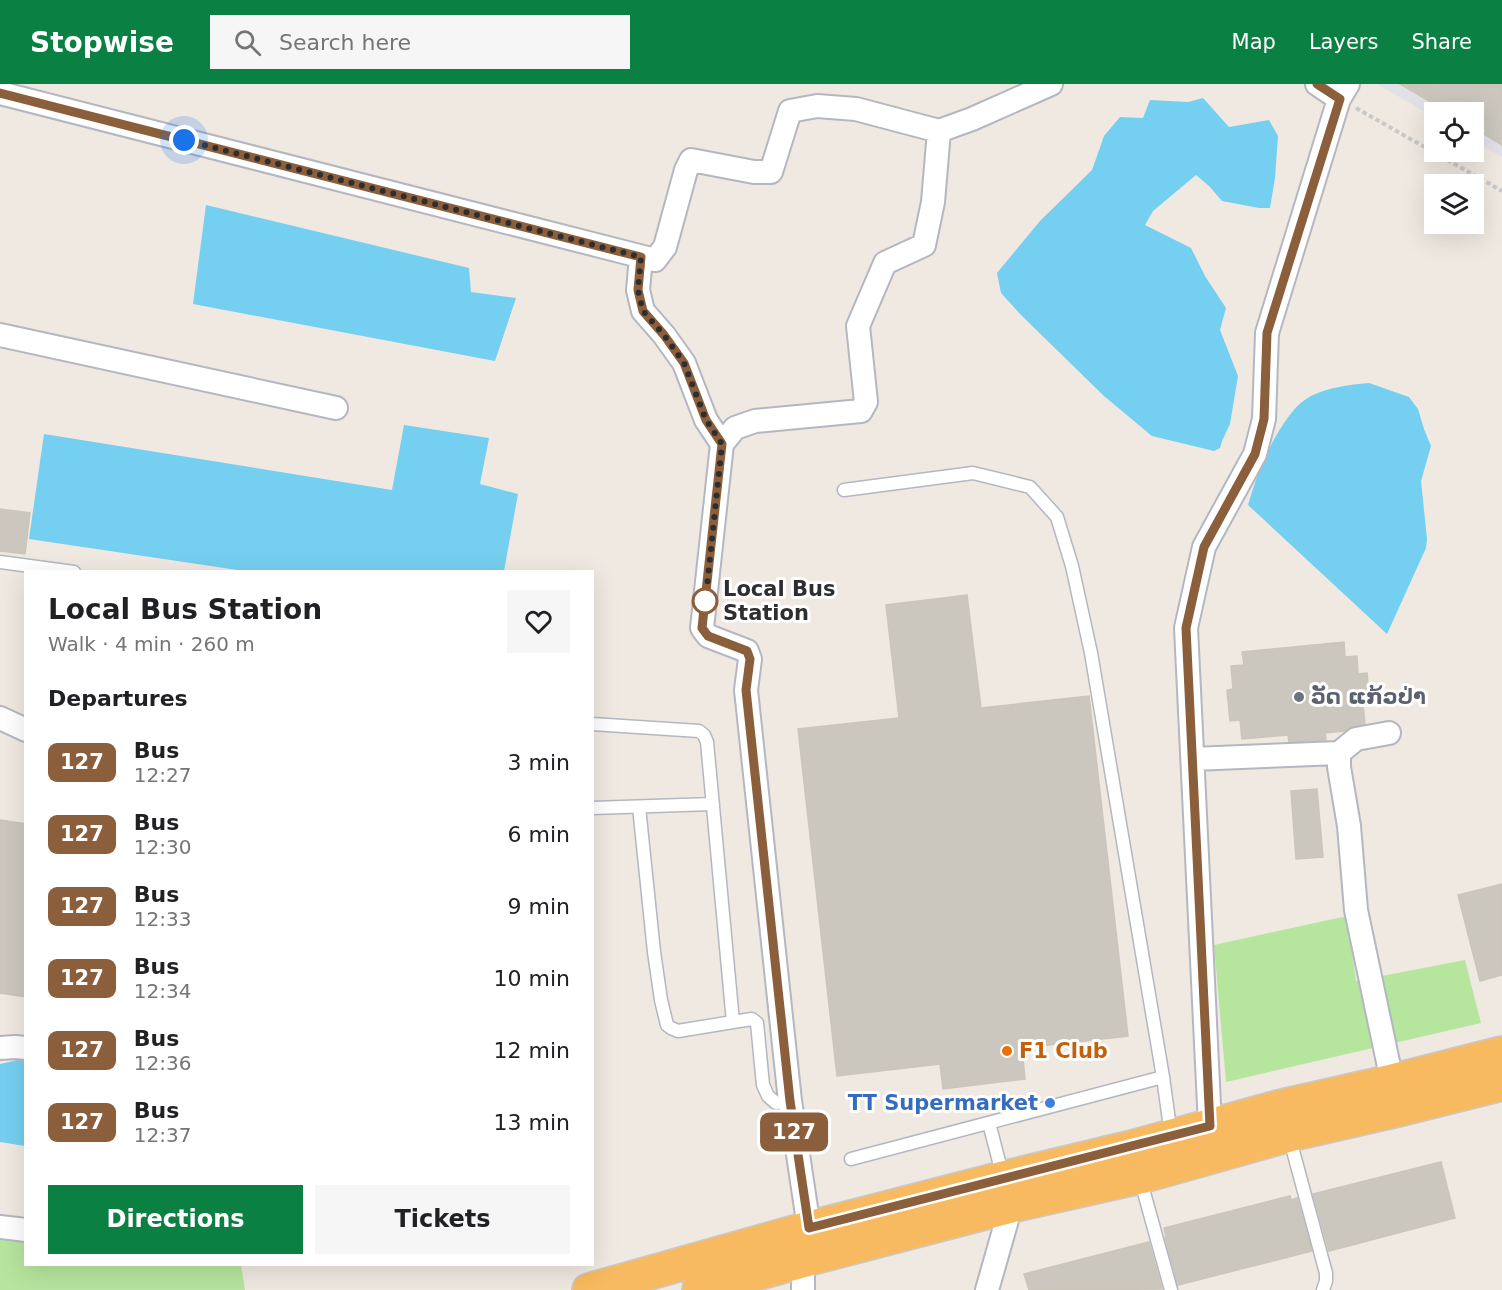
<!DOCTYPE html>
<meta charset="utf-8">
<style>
:root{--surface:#fff;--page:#f6f6f6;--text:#202124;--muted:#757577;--accent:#0b8043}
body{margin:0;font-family:"DejaVu Sans","Noto Sans Lao",sans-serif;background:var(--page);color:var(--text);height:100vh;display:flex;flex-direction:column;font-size:22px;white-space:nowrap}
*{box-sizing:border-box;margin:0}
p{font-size:20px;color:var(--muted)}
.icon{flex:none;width:33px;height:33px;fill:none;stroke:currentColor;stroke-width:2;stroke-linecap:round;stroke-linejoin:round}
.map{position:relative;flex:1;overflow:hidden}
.side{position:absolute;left:24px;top:486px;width:570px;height:696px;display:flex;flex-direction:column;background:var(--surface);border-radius:0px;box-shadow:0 6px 24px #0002}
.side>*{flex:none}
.badge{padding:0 12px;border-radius:9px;font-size:21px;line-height:39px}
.tools{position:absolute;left:1424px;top:18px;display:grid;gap:12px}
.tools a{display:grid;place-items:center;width:60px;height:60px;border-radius:0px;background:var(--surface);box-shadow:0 6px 24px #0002;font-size:30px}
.you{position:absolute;width:30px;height:30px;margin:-15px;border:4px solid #fff;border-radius:50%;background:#1a73e8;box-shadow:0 0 0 9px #1a73e833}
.map>.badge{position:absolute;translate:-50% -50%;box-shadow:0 0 0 3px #fff}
h2{padding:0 24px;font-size:22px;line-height:54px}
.round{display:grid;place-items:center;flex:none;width:63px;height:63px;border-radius:0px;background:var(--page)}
.head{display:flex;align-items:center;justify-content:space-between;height:102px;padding:0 24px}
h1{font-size:28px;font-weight:800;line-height:45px}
.cta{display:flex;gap:12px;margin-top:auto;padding:12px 24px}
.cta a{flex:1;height:69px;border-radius:0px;background:var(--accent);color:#fff;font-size:24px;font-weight:800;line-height:69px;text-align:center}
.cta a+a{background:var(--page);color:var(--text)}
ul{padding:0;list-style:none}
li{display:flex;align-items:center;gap:18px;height:72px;padding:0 24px}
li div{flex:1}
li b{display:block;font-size:22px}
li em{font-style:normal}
li .badge{min-width:66px;font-weight:700;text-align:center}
header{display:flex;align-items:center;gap:36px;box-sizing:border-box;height:84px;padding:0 30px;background:var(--accent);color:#fff}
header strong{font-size:28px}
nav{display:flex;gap:33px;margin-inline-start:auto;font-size:21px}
.search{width:420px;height:54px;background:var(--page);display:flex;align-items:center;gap:15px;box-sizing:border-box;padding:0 21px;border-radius:0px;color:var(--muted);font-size:22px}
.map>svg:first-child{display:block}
.industrial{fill:#e3e1e8}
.green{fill:#b6e59e}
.water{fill:#75cff0}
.building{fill:#cbc7bf;stroke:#cbc5ba;stroke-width:1.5}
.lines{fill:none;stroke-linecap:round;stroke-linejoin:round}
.service-casing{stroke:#b4b7c1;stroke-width:15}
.minor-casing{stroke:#b4b7c1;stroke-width:26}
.trunk-casing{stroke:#c9c9c9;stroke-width:36}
.path{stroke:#c9c9c9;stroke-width:4;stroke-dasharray:4.5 3;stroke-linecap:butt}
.service{stroke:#fff;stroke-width:12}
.minor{stroke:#fff;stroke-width:22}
.trunk{stroke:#f8ba60;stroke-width:33}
.line-casing{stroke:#fff;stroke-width:14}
.line{stroke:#8b5e3c;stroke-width:9}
.walk{stroke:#2e2e2e;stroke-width:6;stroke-dasharray:0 10.8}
.stop-dot{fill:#fff;stroke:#8b5e3c;stroke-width:3}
.worship-dot{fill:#6b7280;stroke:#fff;stroke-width:2}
.food-dot{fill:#e8710a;stroke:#fff;stroke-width:2}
.shop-dot{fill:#3f7fe0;stroke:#fff;stroke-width:2}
.labels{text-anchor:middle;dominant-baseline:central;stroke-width:6;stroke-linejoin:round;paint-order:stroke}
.stop-label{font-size:21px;font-weight:bold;fill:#2e2e2e;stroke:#fff;text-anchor:start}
.worship-label{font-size:21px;font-weight:bold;fill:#5b616d;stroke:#fff;text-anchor:start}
.food-label{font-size:21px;font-weight:bold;fill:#c56008;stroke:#fff;text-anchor:start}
.shop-label{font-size:21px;font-weight:bold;fill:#366cbe;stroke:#fff;text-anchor:end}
</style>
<header>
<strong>Stopwise</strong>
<div class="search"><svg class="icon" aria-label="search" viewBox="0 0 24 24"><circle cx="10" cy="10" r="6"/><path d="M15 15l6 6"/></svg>Search here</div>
<nav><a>Map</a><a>Layers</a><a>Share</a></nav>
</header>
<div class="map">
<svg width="1502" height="1206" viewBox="0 0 1502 1206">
<rect width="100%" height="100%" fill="#efe9e1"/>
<!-- industrial -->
<path class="industrial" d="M1377 0H1502V73L1473 56V28H1434V33Z"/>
<!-- green -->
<path class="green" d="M1347 832 1356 897 1465 876 1481 939 1226 998 1214 861Z
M0 1150 25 1153 26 1180 241 1181 245 1206H0Z"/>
<!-- water -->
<path class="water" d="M1203 14 1229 43 1269 36 1278 52 1275 94 1270 124H1259L1222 117 1209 102 1196 91 1153 127 1145 141 1191 164 1205 192 1226 224 1220 246 1238 292 1230 340 1222 357 1220 364 1214 367 1152 352 1104 312 1021 231 1001 209 997 189 1040 137 1092 86 1104 52 1120 33 1143 34 1150 16 1188 18Z
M206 121 469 184 471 208 516 214 495 277 193 220Z
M1369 299 1409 313 1418 325 1424 345 1431 362 1421 397 1427 455 1426 464 1387 550 1248 421C1257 391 1264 372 1280 345 1289 332 1296 320 1311 312 1329 303 1349 301 1369 299Z
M404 341 489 354 480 400 518 410 504 487 251 488 29 455 44 350 392 406Z
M18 976 25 977V1062L0 1058V980Z"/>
<!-- building -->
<path class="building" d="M1400 0H1502V61L1473 43V28H1448Z
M0 425 30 429 25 470 0 467Z
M967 511 981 624 1089 612 1128 952 1022 964 1025 995 943 1005 940 980 837 992 798 645 899 634 886 521Z
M1344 558 1345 573 1357 572 1358 590 1367 589 1370 620 1363 621 1365 640 1353 642 1344 647 1325 649 1326 656 1289 658 1288 651 1242 655 1240 636 1230 637 1227 606 1233 605 1231 582 1244 581 1242 568Z
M1317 705 1323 773 1296 775 1291 707Z
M0 736 26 740V913L0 909Z
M1502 800V891L1480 897 1458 811Z
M1441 1078 1455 1134 1329 1167 1313 1110Z
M1290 1112 1291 1116 1297 1114 1312 1167 1178 1201 1165 1154 1166 1153 1164 1144Z
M1149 1158 1162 1205 1029 1206 1024 1190Z"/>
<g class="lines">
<!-- service casing -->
<g class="service-casing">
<path id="service" d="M844 406 973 389 1030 403 1057 433 1072 482 1091 569 1163 993 1171 1051
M0 478 74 488
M592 640 699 647 704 651 707 658 733 938 752 935 757 939 763 1001 768 1012 776 1019 790 1017
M639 723 654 868 661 916 667 941 671 944 678 947 733 938
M592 724 713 720
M989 1039 1003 1093
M1289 1052 1326 1189V1197L1323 1206
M851 1075 1163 993
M1140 1094 1171 1206"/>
</g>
<!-- minor casing -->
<g class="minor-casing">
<path id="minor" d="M1317 0 1339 15
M0 9 655 176 665 163 686 86 691 76 754 88H771L790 27 817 22 856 25 939 47 972 35 1051 0
M641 173 638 206 643 227 664 251 684 279 706 336 722 360
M0 251 336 324
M0 634 26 646
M1389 649 1356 655 1339 669V683L1349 742 1356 826 1392 997
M1193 675 1339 669
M0 964 15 963 26 964
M1210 1042 1186 544 1204 463 1255 370 1264 335 1267 249 1339 15 1348 0
M0 1143 26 1146
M812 1157 809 1144 790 1017 746 606 750 575 747 567 708 552 702 544 722 360 735 344 755 337 861 327 866 318 858 242 885 179 924 161 933 118 939 47
M803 1177V1206
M987 1206 1011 1122"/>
</g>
<!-- trunk casing -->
<g class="trunk-casing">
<path id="trunk" d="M589 1206 809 1144 1003 1094 1132 1063 1282 1022 1392 997 1502 969
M699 1206 816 1173 1011 1122 1140 1093 1289 1051 1398 1026 1502 1000"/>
</g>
<!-- path -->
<path class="path" d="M1356 24 1502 107"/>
<!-- service -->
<use href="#service" class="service"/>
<!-- minor -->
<use href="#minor" class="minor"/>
<!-- trunk -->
<use href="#trunk" class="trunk"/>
</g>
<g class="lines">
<!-- line casing -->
<g class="line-casing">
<path id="line" d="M0 9 641 173 638 206 643 227 664 251 684 279 706 336 722 360 702 544 708 552 747 567 750 575 746 606 790 1017 809 1144 1210 1042 1186 544 1204 463 1255 370 1264 335 1267 249 1340 15 1317 0"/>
</g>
<!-- line -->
<use href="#line" class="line"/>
<!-- walk -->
<path class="walk" d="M184 56 641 173 638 206 643 227 664 251 684 279 706 336 722 360 705 522V517"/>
</g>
<!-- markers -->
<circle class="stop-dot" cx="705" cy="517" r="12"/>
<circle class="worship-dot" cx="1299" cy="613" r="6"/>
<circle class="food-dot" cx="1007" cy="967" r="6"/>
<circle class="shop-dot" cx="1050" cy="1019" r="6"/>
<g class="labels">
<!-- stop labels -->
<g class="stop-label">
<text x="723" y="505">Local Bus<tspan x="723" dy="24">Station</tspan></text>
</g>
<!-- worship labels -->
<g class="worship-label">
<text x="1311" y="613">ວັດ ແກ້ວປ່າ</text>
</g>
<!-- food labels -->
<g class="food-label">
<text x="1019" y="967">F1 Club</text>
</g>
<!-- shop labels -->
<g class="shop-label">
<text x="1038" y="1019">TT Supermarket</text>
</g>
</g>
</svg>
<div class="tools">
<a><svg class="icon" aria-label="locate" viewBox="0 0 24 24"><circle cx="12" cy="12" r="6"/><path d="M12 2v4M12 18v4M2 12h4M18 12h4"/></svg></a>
<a><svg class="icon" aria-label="layers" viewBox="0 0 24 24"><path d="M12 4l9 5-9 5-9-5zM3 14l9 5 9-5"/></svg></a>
</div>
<div class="you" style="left:184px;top:56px"></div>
<b class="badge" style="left:794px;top:1048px;background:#8b5e3c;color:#fff">127</b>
<section class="side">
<div class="head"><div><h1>Local Bus Station</h1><p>Walk · 4 min · 260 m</p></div><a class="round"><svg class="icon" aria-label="heart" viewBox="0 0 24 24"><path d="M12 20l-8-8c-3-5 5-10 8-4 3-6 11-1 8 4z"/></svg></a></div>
<h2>Departures</h2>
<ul>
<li><span class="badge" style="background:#8b5e3c;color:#fff">127</span><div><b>Bus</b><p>12:27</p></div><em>3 min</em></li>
<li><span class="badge" style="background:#8b5e3c;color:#fff">127</span><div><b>Bus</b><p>12:30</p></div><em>6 min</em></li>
<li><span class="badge" style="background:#8b5e3c;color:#fff">127</span><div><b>Bus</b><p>12:33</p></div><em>9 min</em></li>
<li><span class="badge" style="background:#8b5e3c;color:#fff">127</span><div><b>Bus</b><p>12:34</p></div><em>10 min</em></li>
<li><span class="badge" style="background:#8b5e3c;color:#fff">127</span><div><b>Bus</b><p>12:36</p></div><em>12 min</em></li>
<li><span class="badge" style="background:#8b5e3c;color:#fff">127</span><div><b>Bus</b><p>12:37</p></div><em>13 min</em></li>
</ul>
<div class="cta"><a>Directions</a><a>Tickets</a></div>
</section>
</div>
